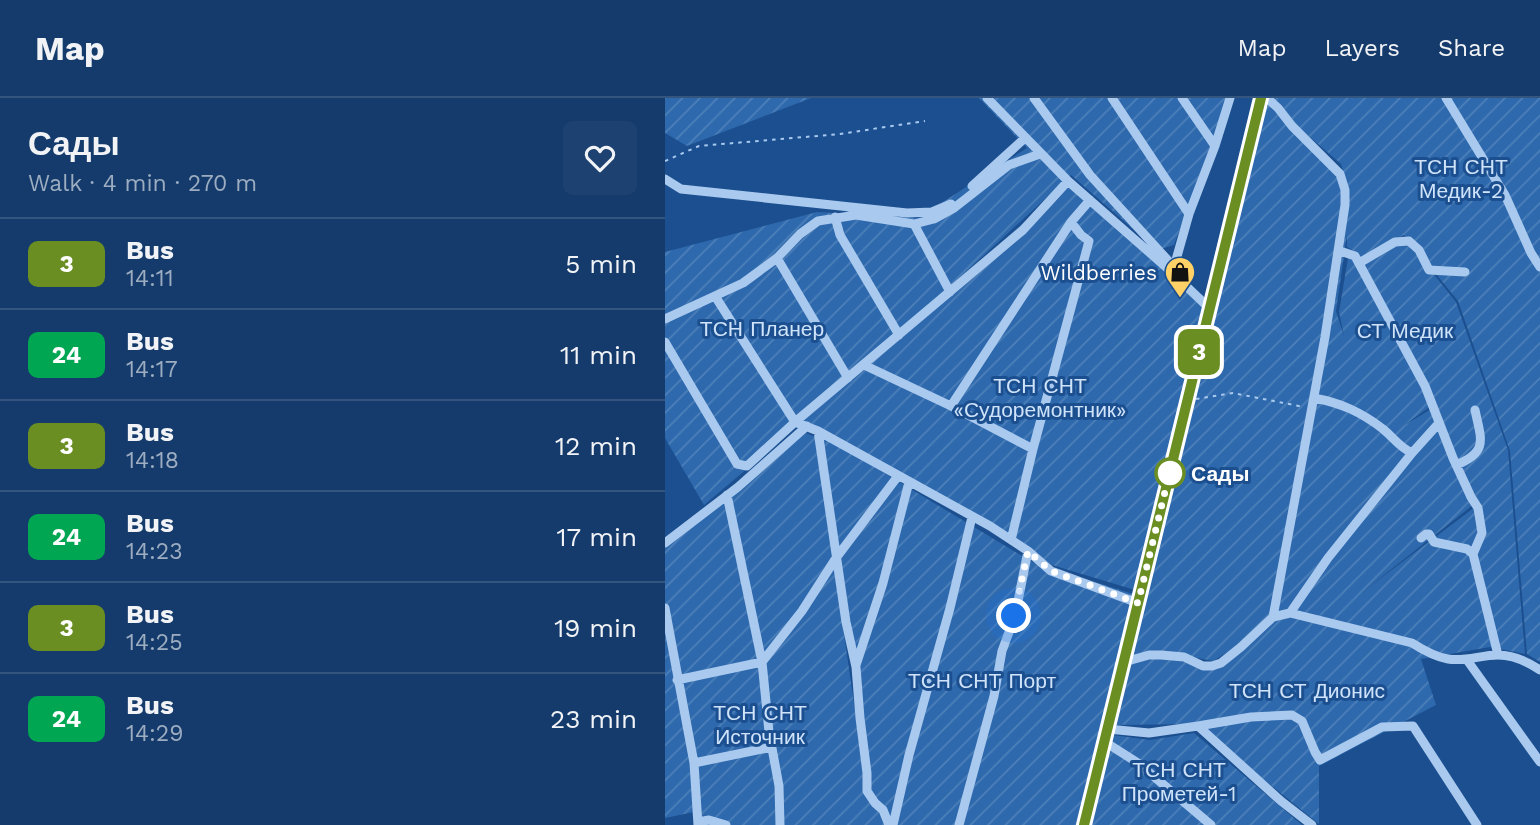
<!DOCTYPE html>
<meta charset="utf-8">
<style>
:root{--surface:#143b6b;--page:#1d4271;--text:#f1f3f6;--muted:#9dadc1;--line:#33557e}
body{margin:0;font-family:"Work Sans",sans-serif;background:var(--page);color:var(--text);height:100vh;display:flex;flex-direction:column;font-size:26px;white-space:nowrap}
*{box-sizing:border-box;margin:0}
p{font-size:23px;color:var(--muted)}
.icon{flex:none;width:38px;height:38px;fill:none;stroke:currentColor;stroke-width:2;stroke-linecap:round;stroke-linejoin:round}
.map{position:relative;flex:1;overflow:hidden}
.drawer{display:flex;flex-direction:column;background:var(--surface);width:665px}
.drawer>*{flex:none}
.badge{padding:0 14px;border-radius:10px;font-size:24px;line-height:46px}
.you{position:absolute;width:35px;height:35px;margin:-18px;border:5px solid #fff;border-radius:50%;background:#1a73e8;box-shadow:0 0 0 10px #1a73e833}
.map>.badge{position:absolute;translate:-50% -50%;box-shadow:0 0 0 4px #fff}
.round{display:grid;place-items:center;flex:none;width:74px;height:74px;border-radius:10px;background:var(--page)}
.headline{display:flex;align-items:center;justify-content:space-between;height:119px;padding:0 28px}
h1{font-size:33px;font-weight:600;line-height:52px}
ul{padding:0;list-style:none}
li{display:flex;align-items:center;gap:21px;height:91px;padding:0 28px;border-top:2px solid var(--line)}
li div{flex:1}
li b{display:block;font-size:26px}
li em{font-style:normal}
li .badge{min-width:77px;font-weight:700;text-align:center}
header{display:flex;align-items:center;gap:42px;box-sizing:border-box;height:98px;padding:0 35px;background:var(--surface);border-bottom:2px solid var(--line)}
header strong{font-size:33px}
nav{display:flex;gap:38px;margin-inline-start:auto;font-size:24px}
main{display:flex;flex:1;min-height:0}
.map>svg:first-child{display:block}
.garden{fill:url(#garden-furrows);fill-rule:evenodd}
.lines{fill:none;stroke-linecap:round;stroke-linejoin:round}
.path{stroke:#a9c9ee;stroke-width:2;stroke-dasharray:3.5 5;stroke-linecap:butt}
.minor{stroke:#a9c9ee;stroke-width:9}
.major{stroke:#f0f6ff;stroke-width:10}
.line-casing{stroke:#fff;stroke-width:16}
.line{stroke:#6b8e23;stroke-width:10}
.walk{stroke:#fff;stroke-width:7;stroke-dasharray:0 12.6}
.stop-dot{fill:#fff;stroke:#6b8e23;stroke-width:3.5}
.labels{text-anchor:middle;dominant-baseline:central;stroke-width:6;stroke-linejoin:round;paint-order:stroke}
.park-label{font-size:21px;fill:#cfe3fa;stroke:#1b4f8f}
.poi-label{font-size:21px;fill:#fff;stroke:#1b4f8f;text-anchor:end}
.stop-label{font-size:21px;font-weight:bold;fill:#fff;stroke:#1b4f8f;text-anchor:start}
</style>
<header>
<strong>Map</strong>
<nav><a>Map</a><a>Layers</a><a>Share</a></nav>
</header>
<main>
<section class="drawer">
<div class="headline"><div><h1>Сады</h1><p>Walk · 4 min · 270 m</p></div><a class="round"><svg class="icon" aria-label="heart" viewBox="0 0 24 24"><path d="M12 20l-8-8c-3-5 5-10 8-4 3-6 11-1 8 4z"/></svg></a></div>
<ul>
<li><span class="badge" style="background:#6b8e23;color:#fff">3</span><div><b>Bus</b><p>14:11</p></div><em>5 min</em></li>
<li><span class="badge" style="background:#00a651;color:#fff">24</span><div><b>Bus</b><p>14:17</p></div><em>11 min</em></li>
<li><span class="badge" style="background:#6b8e23;color:#fff">3</span><div><b>Bus</b><p>14:18</p></div><em>12 min</em></li>
<li><span class="badge" style="background:#00a651;color:#fff">24</span><div><b>Bus</b><p>14:23</p></div><em>17 min</em></li>
<li><span class="badge" style="background:#6b8e23;color:#fff">3</span><div><b>Bus</b><p>14:25</p></div><em>19 min</em></li>
<li><span class="badge" style="background:#00a651;color:#fff">24</span><div><b>Bus</b><p>14:29</p></div><em>23 min</em></li>
</ul>
</section>
<div class="map">
<svg width="875" height="727" viewBox="0 0 875 727">
<defs>
<pattern id="garden-furrows" width="10" height="10" patternUnits="userSpaceOnUse" patternTransform="scale(1.75)"><rect width="10" height="10" fill="#2e69ad"/><path d="M-1 1l2-2M0 10L10 0M9 11l2-2" fill="none" stroke="#4d80b9"/></pattern>
</defs>
<rect width="100%" height="100%" fill="#1b4f8f"/>
<!-- garden -->
<path class="garden" d="M0 0H146L22 48 0 35Z
M314 0H563L509 147 492 152 406 77 188 278 407 81 543 202 470 492 387 467 139 323 39 407 0 340V154L152 114 253 120 362 50Z
M604 0H875V564L862 556 845 353 793 203 739 137 723 145 739 139 791 204 843 352 860 556 825 549 756 561 771 607 654 668V726L530 626 448 627 464 566 492 558 553 571 611 522 626 519 650 517 618 513 605 518 566 552 548 563 496 553 463 562 508 393 598 1 638 36 673 69 681 83 676 66 631 27ZM682 137V149L694 156 683 160 674 214 679 238 671 213ZM766 308 810 409 696 495 808 407 797 390 766 311 738 328Z
M141 335 150 339 202 693 221 727H38L34 713 0 720V444Z
M156 337 369 465 468 496 411 727H225L205 694Z
M529 635 637 727H427L447 637 485 642Z"/>
<g class="lines">
<!-- path -->
<path class="path" d="M0 63 34 48 175 36 260 23
M531 301 568 295 639 309"/>
<!-- minor -->
<path class="minor" d="M322 0 403 83 509 176
M369 0 425 77 509 169 520 187 544 210
M447 0 524 116
M602 0 613 10 627 28 675 76 680 92V107L660 239 608 519
M781 0 840 97 866 155 875 169
M550 48 565 0
M0 81 16 91 242 115 267 114 286 106
M307 88 360 40
M170 119 175 137 234 237
M249 126 285 194
M675 153 690 158 760 288 788 360 806 399 813 410 817 435 808 456 833 557
M112 160 183 280
M694 165 730 144 744 143 754 152 764 172 800 174
M509 169 524 116 550 48 517 0
M50 198 130 324 153 333 325 428 363 453 386 473 473 505
M0 221 78 185 112 160 135 136 153 123 191 117 249 126 269 121 289 110 344 67 375 56
M0 244 72 366 82 368 130 324 358 132 403 83
M199 267 286 308 368 351
M286 308 406 124 425 102
M153 333 181 524 191 569 195 620 202 675V693L210 705 218 712 224 727
M747 355 774 325
M791 367C824 354 816 341 810 312
M62 397 97 564 104 634 114 688 115 727
M756 440 761 436H764L769 444 802 451 808 456
M346 442 368 351 424 143 416 137 406 124
M0 445 73 389 142 328
M0 510 29 665 33 727
M625 515 663 460 747 355C733 348 730 341 718 331 696 314 676 305 649 300
M802 562 875 664
M459 564 484 557H496L519 559 538 568H547L556 565 576 549 608 519 625 515 747 545C758 552 770 559 783 561 800 564 816 557 833 557 848 557 863 564 875 572
M191 567 218 485 244 384
M12 582 97 564 137 513 171 460 233 378
M533 628 586 619 627 617 637 623 650 654 655 662 717 629 748 628 812 727
M443 631 484 635 533 628 616 703 647 727
M440 644 473 665 546 727
M29 665 107 649
M33 724 44 722 61 727
M228 727 244 657 285 510 307 419
M294 727 329 598 337 553 350 518 363 453"/>
<!-- major -->
<path class="major" d="M419 727 596 0"/>
</g>
<g class="lines">
<!-- line casing -->
<g class="line-casing">
<path id="line" d="M419 727 596 0"/>
</g>
<!-- line -->
<use href="#line" class="line"/>
<!-- walk -->
<path class="walk" d="M349 518 363 453 386 473 473 505 505 373V375"/>
</g>
<!-- icons -->
<defs>
<g id="shop-pin" transform="scale(1.575)"><path d="M0 17L-7.5 6A9.5 9.5 0 1 1 7.5 6Z" fill="#ffd166" stroke="#1b4f8f"/><path d="M-5-2.5h2.3a2.7 3.5 0 0 1 5.4 0H5L5.5 6h-11ZM-1.5-2.5h3a1.5 2.3 0 0 0-3 0Z" fill="#111"/></g>
</defs>
<g fill-rule="evenodd">
<use href="#shop-pin" x="515" y="174"/>
</g>
<!-- markers -->
<circle class="stop-dot" cx="505" cy="375" r="14"/>
<g class="labels">
<!-- park labels -->
<g class="park-label">
<text x="796" y="68">ТСН СНТ<tspan x="796" dy="24">Медик-2</tspan></text>
<text x="97" y="230">ТСН Планер</text>
<text x="740" y="232">СТ Медик</text>
<text x="375" y="287">ТСН СНТ<tspan x="375" dy="24">«Судоремонтник»</tspan></text>
<text x="317" y="582">ТСН СНТ Порт</text>
<text x="642" y="592">ТСН СТ Дионис</text>
<text x="95" y="614">ТСН СНТ<tspan x="95" dy="24">Источник</tspan></text>
<text x="514" y="671">ТСН СНТ<tspan x="514" dy="24">Прометей-1</tspan></text>
</g>
<!-- poi labels -->
<g class="poi-label">
<text x="492" y="174">Wildberries</text>
</g>
<!-- stop labels -->
<g class="stop-label">
<text x="526" y="375">Сады</text>
</g>
</g>
</svg>
<div class="you" style="left:349px;top:518px"></div>
<b class="badge" style="left:534px;top:254px;background:#6b8e23;color:#fff">3</b>
</div>
</main>
